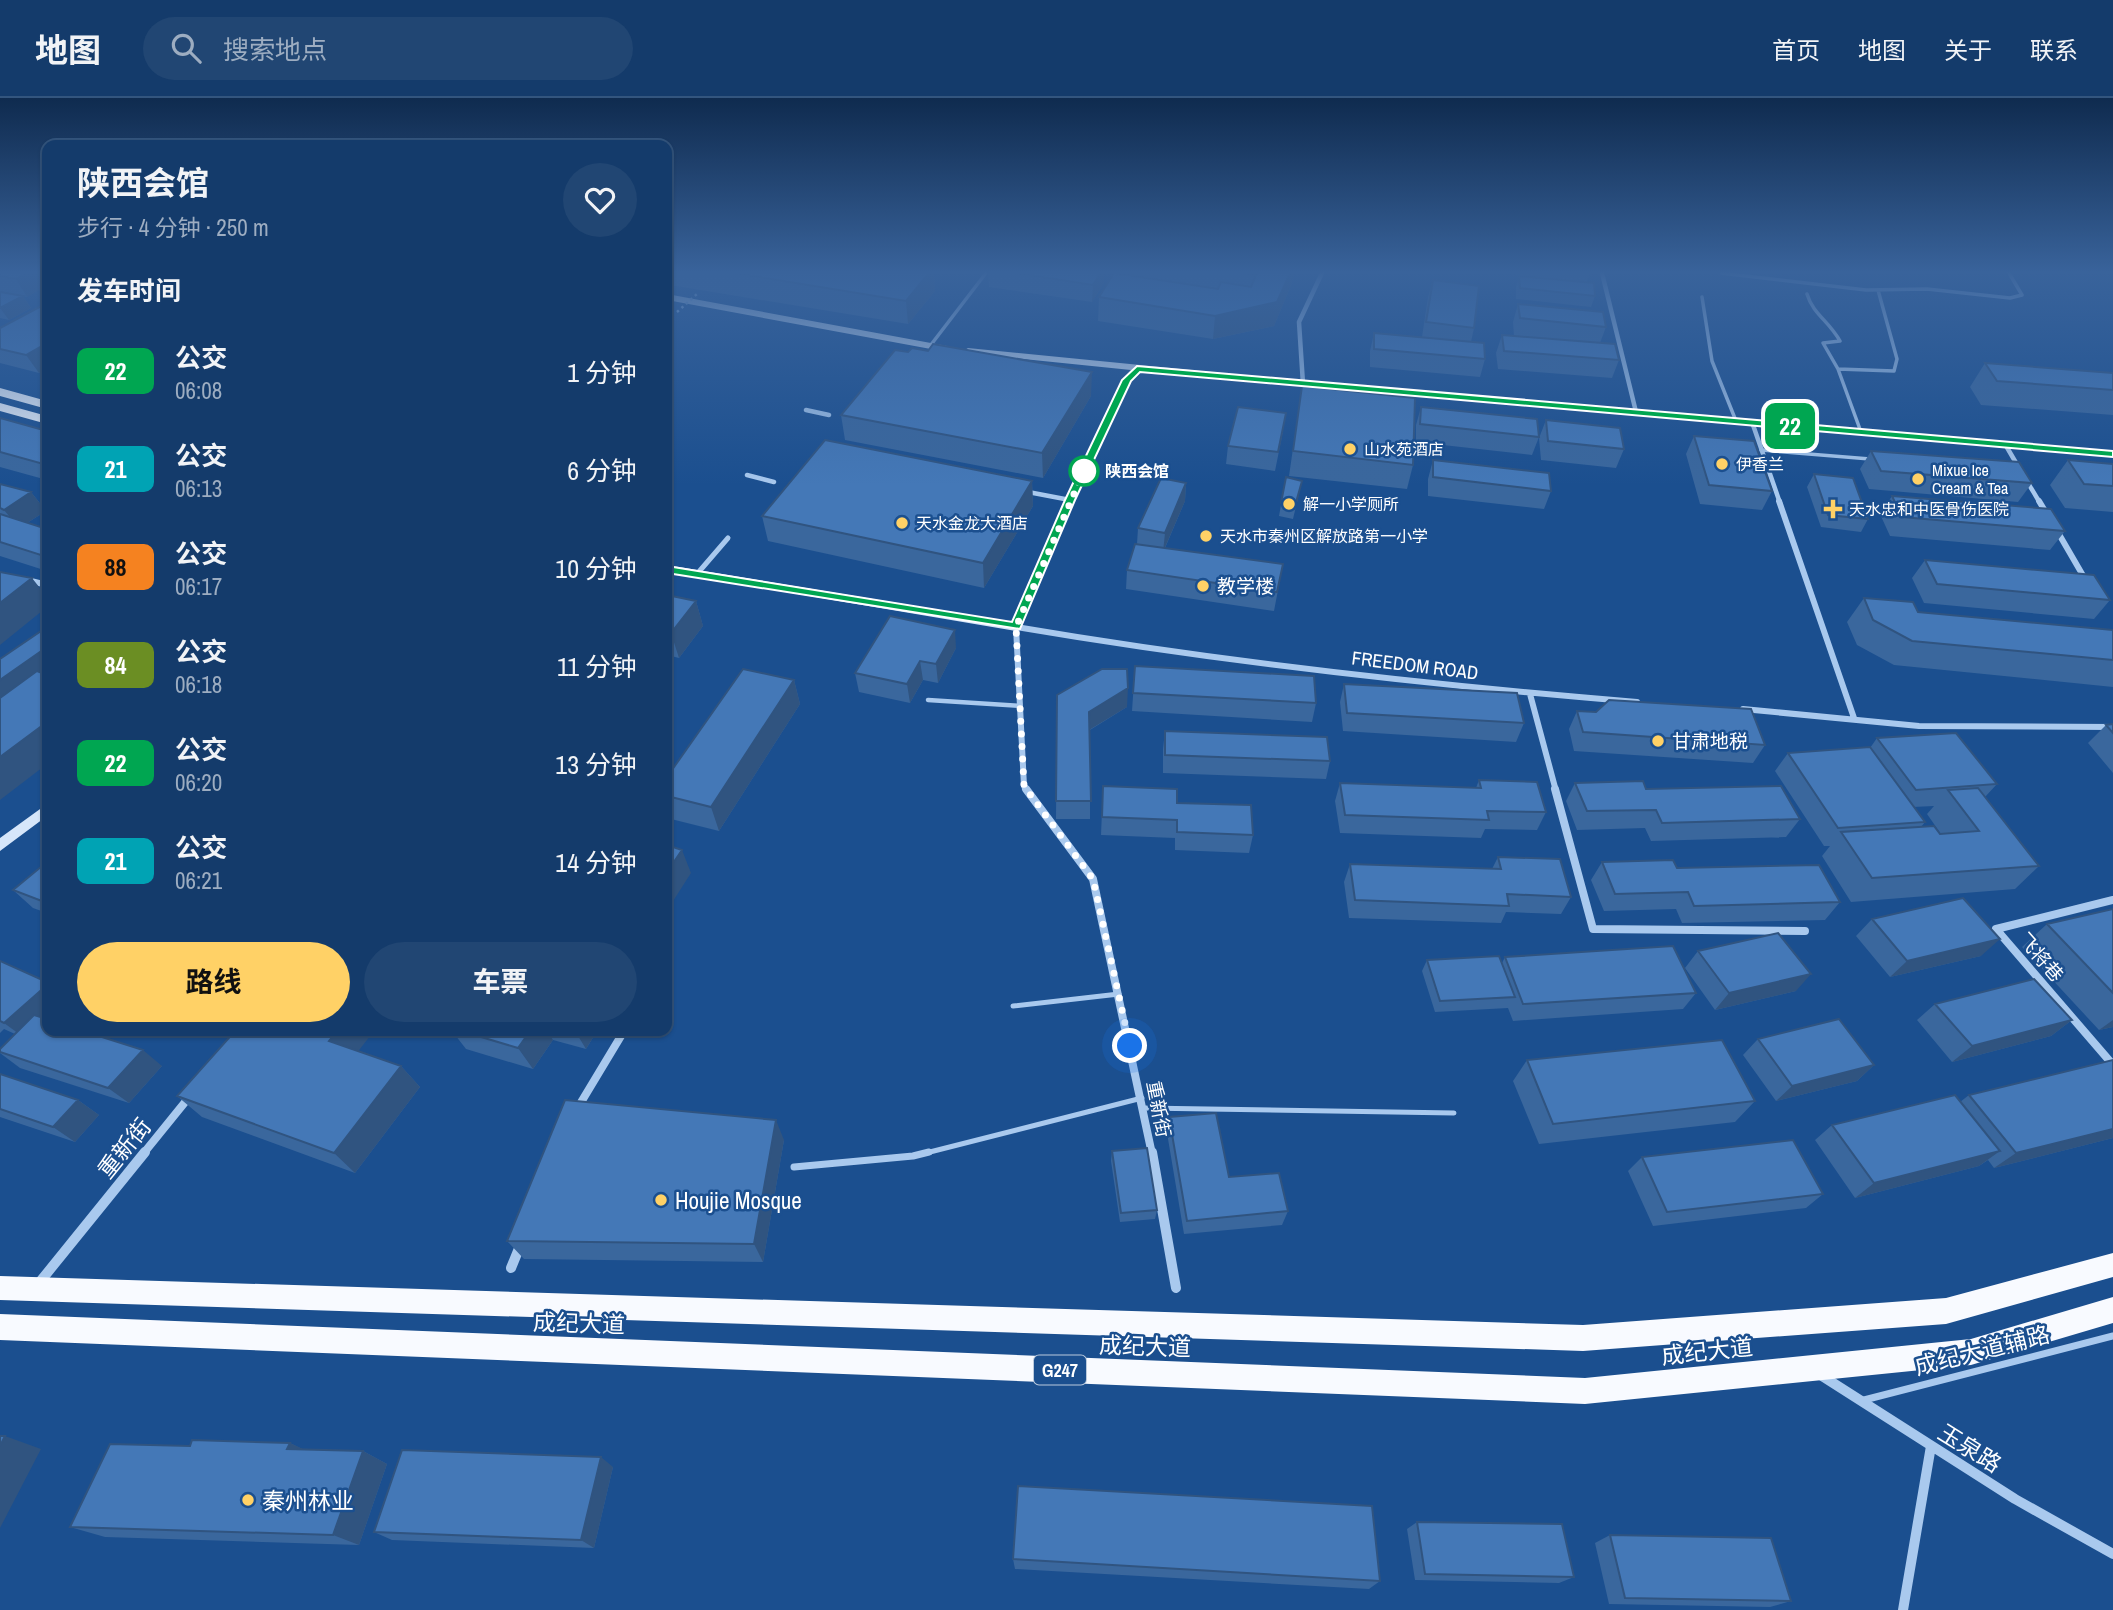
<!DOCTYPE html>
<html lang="zh">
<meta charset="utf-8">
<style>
:root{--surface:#143b6b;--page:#214673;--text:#f1f3f6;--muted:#9dadc1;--line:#33557e;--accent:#ffd166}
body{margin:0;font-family:"Archivo Narrow","Noto Sans SC",sans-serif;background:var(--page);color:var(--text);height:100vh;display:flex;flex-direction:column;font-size:26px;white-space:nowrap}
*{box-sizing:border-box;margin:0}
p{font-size:23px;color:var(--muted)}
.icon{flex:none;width:38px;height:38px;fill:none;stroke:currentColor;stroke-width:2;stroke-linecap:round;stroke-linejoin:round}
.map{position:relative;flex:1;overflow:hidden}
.drawer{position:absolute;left:42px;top:42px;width:630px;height:896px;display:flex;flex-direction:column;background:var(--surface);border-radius:14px;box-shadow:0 2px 5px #0004,0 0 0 2px var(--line)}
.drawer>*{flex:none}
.badge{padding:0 14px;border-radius:10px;font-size:24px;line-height:46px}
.you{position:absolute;width:35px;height:35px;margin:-18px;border:5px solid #fff;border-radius:50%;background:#1a73e8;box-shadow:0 0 0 10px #1a73e833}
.map>.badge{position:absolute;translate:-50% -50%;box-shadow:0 0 0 4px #fff}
h2{padding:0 35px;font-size:26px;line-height:63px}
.round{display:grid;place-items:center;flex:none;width:74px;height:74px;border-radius:37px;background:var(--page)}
.head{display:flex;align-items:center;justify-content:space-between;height:119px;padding:0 35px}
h1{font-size:33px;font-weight:700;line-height:52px}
.button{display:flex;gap:14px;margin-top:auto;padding:14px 35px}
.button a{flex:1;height:80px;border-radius:42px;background:var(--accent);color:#111;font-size:28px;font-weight:700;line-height:80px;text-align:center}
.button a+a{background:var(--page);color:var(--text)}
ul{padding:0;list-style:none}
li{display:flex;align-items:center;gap:21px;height:98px;padding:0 35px}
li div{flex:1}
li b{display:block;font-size:26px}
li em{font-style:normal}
li .badge{min-width:77px;font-weight:700;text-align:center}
header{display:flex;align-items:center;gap:42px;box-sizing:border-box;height:98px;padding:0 35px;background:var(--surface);border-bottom:2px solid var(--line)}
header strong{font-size:33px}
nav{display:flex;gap:38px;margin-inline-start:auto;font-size:24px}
.search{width:490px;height:63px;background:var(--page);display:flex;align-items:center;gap:18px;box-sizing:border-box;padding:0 24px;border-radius:38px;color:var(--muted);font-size:26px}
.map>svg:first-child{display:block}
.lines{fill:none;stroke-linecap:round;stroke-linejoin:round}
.service-far3{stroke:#a9c9ee;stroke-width:3.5}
.service-far2{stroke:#a9c9ee;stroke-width:4.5}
.service-far1{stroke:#a9c9ee;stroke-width:5}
.service{stroke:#a9c9ee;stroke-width:7}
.pedestrian-far1{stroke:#a9c9ee;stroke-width:4.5}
.pedestrian{stroke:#a9c9ee;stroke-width:5}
.minor-far3{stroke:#a9c9ee;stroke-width:4.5}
.minor-far2{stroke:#a9c9ee;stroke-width:6}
.minor-far1{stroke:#a9c9ee;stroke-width:8}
.minor{stroke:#a9c9ee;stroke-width:10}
.secondary{fill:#d6e6fa;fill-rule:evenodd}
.primary{fill:#f0f6ff;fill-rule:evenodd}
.trunk{fill:#f8faff;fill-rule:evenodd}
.path-bridge{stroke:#a9c9ee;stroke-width:2.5;stroke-dasharray:2.5 3.5;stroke-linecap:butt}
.wall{fill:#3a679d;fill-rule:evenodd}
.shaded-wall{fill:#305480}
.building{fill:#4478b7;stroke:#305480;stroke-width:2}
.line{fill:#00a651;stroke:#fff;stroke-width:2}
.walk{stroke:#fff;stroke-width:7;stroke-dasharray:0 12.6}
.poi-dot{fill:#ffd166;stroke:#1b4f8f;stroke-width:2.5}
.stop-dot{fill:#fff;stroke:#00a651;stroke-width:3.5}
.labels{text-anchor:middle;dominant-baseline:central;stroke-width:5;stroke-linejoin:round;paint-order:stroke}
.far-poi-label{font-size:16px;fill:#fff;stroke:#1b4f8f;text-anchor:start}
.far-stop-label{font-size:16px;font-weight:bold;fill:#fff;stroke:#1b4f8f;text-anchor:start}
.shield{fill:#1b4f8f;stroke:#bbcadd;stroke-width:2}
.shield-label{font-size:18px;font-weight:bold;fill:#fff}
.poi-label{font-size:19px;fill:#fff;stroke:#1b4f8f;text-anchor:start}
.street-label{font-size:19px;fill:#fff;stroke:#1b4f8f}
.near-street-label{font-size:23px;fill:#fff;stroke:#1b4f8f}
.near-poi-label{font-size:23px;fill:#fff;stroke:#1b4f8f;text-anchor:start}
</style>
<header>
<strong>地图</strong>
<div class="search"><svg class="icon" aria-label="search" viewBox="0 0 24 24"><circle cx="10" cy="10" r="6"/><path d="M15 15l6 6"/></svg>搜索地点</div>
<nav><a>首页</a><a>地图</a><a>关于</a><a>联系</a></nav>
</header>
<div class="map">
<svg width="2113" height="1512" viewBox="0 0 2113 1512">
<rect width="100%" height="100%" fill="#1b4f8f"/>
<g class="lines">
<!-- service-far3 -->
<path class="service-far3" d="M1721 175 1866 192 1927 191 2010 200 2022 197 2009 175
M1807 196C1813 216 1829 223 1840 243L1823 245 1838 271
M1702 199 1712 263 1736 323
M930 248 986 175
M1861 334 1838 271 1894 273 1897 261 1878 192
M1761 352 1870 361"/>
<!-- service-far2 -->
<path class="service-far2" d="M928 602 1020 608"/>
<!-- service-far1 -->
<path class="service-far1" d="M1013 908 1119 896
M1144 1010 1454 1015
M922 1056 1142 1000"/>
<!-- service -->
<path class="service" d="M794 1069 913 1058 929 1054
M1864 1302 2113 1238"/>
<!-- pedestrian-far1 -->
<path class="pedestrian-far1" d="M806 312 829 317
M747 377 774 384
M1028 394 1070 402"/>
<!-- pedestrian -->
<path class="pedestrian" d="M697 476 728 440"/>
<!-- minor-far3 -->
<path class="minor-far3" d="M1602 175 1636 314
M1303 286 1299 224 1322 175
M1752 324 1780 405
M2005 346 2019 370
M2025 380 2040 405"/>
<!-- minor-far2 -->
<path class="minor-far2" d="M1779 403 1854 620
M2039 403 2048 418
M2056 431 2085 481
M27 482 47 487
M1530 596 1556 693
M1743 611 1919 628 2113 629
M1028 693 1024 688 1016 529C1222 564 1429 587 1637 604"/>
<!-- minor-far1 -->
<path class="minor-far1" d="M1026 691 1093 781 1152 1056
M1555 691 1593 831 1805 833
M2113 802 1996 831 2113 967
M577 1011 624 933
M143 1056 190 998"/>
<!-- minor -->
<path class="minor" d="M1152 1054 1176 1190
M511 1170 520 1148
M39 1185 145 1054
M1819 1276 2015 1401 2113 1456
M1903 1512 1931 1348"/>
<!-- secondary -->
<path class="secondary" d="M667 196 947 248 952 251 947 254 667 202Z
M968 250 1303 283 2113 353V359L1140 273 1131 283 1075 402 1020 532 1016 533 667 474V467L1012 524 1065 402 1122 282 1131 272 965 255 963 253Z
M47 706V718L0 753V740Z"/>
<!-- primary -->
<path class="primary" d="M0 290 47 303V311L0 298Z
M0 305 47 318V326L0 313Z"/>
<!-- trunk -->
<path class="trunk" d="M2113 1155V1179L1946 1226 1583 1253 0 1202V1178L1583 1227 1946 1200Z
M2113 1199V1225L1971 1267 1585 1306 0 1242V1216L1585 1280 1971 1241Z"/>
<!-- path-bridge -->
<path class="path-bridge" d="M677 214 697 196"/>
</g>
<!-- wall -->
<path class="wall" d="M0 175H47L27 199 0 193Z
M667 175H934L935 193 908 226 670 187Z
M988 175H1104V185L1092 204 989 189Z
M1125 175H1294L1292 185 1274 228 1213 241 1098 223 1099 199 1125 177Z
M1506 175H1590L1586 185 1595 198 1591 209 1516 201V189L1519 178 1541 180Z
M1433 182 1474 230 1471 244 1485 261 1480 279 1370 269V253L1374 235 1422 239 1428 199Z
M0 194 23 198 31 210 9 222 0 220Z
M47 205V270L39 275 0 265V230Z
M1518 206 1606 229 1600 245 1619 262 1612 280 1498 271 1496 255 1502 237 1514 238 1513 224Z
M1985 265 2113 275V317L1981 307 1970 289Z
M1302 288 1413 367 1407 391 1289 378Z
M1091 298 1043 380 845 342 841 317Z
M1421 309 1539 339 1532 357 1416 344V327Z
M0 320 47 333V382L0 369Z
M1546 322 1624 351 1616 370 1541 362 1539 340Z
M1283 333 1275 373 1226 366 1228 348Z
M1694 338 1772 393 1762 412 1700 406 1686 356Z
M1871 353 2032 385 2018 404 1869 391 1860 371Z
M1433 362 1551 393 1544 411 1428 398V381Z
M2068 362 2113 366V414L2065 410 2050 387Z
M1814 376 1868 421 1861 434 1821 429 1807 389Z
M1286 379 1302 383 1293 421 1279 418Z
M1032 383 1033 408 984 490 768 443 762 418Z
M1186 385 1185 403 1165 450 1283 466 1274 513 1126 491 1127 472 1137 446 1138 430Z
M0 386 31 394 46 413 27 425 47 431V473L0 458Z
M1892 398 2065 433 2050 452 1890 438 1880 416Z
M1925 462 2110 502 2094 521 1924 505 1912 480Z
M667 497 696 503 703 528 679 560 667 557Z
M1864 500 1918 514 2113 532V589L1894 567 1857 547 1847 524Z
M956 550 938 585 923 582 910 605 859 594 855 575Z
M1135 568 1316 605 1312 624 1132 613Z
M794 582 800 606 719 733 667 720V679Z
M1344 586 1524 625 1516 644 1343 633 1340 604Z
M1057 597 1127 609 1090 632V721H1056Z
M1577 613 1596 614 1765 647 1753 665 1574 653 1569 631Z
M2113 626V675L2088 645 2106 627Z
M1165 633 1330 663 1326 681 1163 675V651Z
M1877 640 1997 686 1985 699 2039 768 2015 791 1851 804 1822 758 1830 748H1824L1775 673 1788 655 1870 650ZM1934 708 1927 716 1941 736 1921 729 1925 724 1913 709Z
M1479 682 1546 714 1537 732 1485 731 1481 740 1340 735 1335 703 1340 685 1476 690Z
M1575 685 1646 691 1800 721 1786 739 1651 743 1645 730 1577 732 1566 703Z
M1103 688 1177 705 1253 737 1249 755 1175 752V740L1101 737Z
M1498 759 1571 799 1561 816 1506 814 1501 825 1349 820 1344 784 1350 766 1492 771Z
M1602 764 1677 770 1840 804 1825 822 1682 825 1676 811 1604 813 1591 782Z
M47 769V815L33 810 13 792Z
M2113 811V929L2099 932 2022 849 2047 826Z
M1872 821 1981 858 1890 879 1856 838Z
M1698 853 1796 893 1715 912 1685 870Z
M1505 859 1696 895 1683 911 1513 923 1508 910 1435 914 1422 873 1427 862 1502 865Z
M0 863 47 933 162 968 129 1005 20 970 0 955V951L15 936 4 931 0 935Z
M1935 906 2072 922 2051 938 1952 964 1917 922Z
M452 933H597L586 951 553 942 533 971 466 951Z
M1758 941 1874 967 1857 983 1776 1003 1743 957Z
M358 953 401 968 420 989 355 1075 202 1019 177 998Z
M1527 962 1755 1003 1735 1024 1539 1046 1513 983Z
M2113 963V1040L1994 1070 1988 1062 1979 1068 1855 1100 1815 1042 1832 1027 1960 1004 1969 997Z
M0 976 78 1002 99 1017 75 1044 0 1019Z
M1169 1019 1229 1079 1288 1113 1282 1127 1184 1136 1167 1035Z
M784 1042 763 1164 524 1161 507 1143Z
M1112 1053 1157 1112 1155 1121 1120 1124 1111 1063Z
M1642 1059 1823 1096 1806 1110 1653 1128 1628 1073Z
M290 1345 304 1352 363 1353 387 1366 359 1447 105 1439 70 1429 190 1348Z
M613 1369 594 1450 392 1442 374 1434Z
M1417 1424 1574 1479 1559 1485 1415 1482 1407 1431Z
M1610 1437 1791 1503 1770 1509 1609 1506 1595 1445Z
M1013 1461 1380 1483 1369 1491 1015 1471Z"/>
<!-- shaded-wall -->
<path class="shaded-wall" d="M27 175H47V188L27 199 16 181Z
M929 175H934L935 193 908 226 906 203Z
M1100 175H1104V185L1092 204 1093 187Z
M1290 175H1294L1292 185 1274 228 1213 241 1215 218Z
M23 198 31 210 9 222 0 210Z
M47 245V270L39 275 26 257Z
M1092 274 1091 298 1043 380 1042 355Z
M1032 383 1033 408 984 490 983 465Z
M1186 385 1185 403 1163 454 1165 435Z
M31 394 46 413 19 430 4 412Z
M32 480 47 499V509L0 547V505Z
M696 503 703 528 679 560 671 535Z
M955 532 956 550 938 585 936 566Z
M47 549V579L0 613V582Z
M920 563 923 582 910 605 907 586Z
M794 582 800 606 719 733 711 709Z
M1128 590 1127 609 1089 632V614Z
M47 624V666L0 702V659Z
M682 752 691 775 668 811 667 809V774Z
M2000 841 1981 858 1890 879 1907 863Z
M1811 876 1796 893 1715 912 1729 895Z
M47 887V922L26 941 4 925Z
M2072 922 2051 938 1952 964 1972 948Z
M2113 922V929L2099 932Z
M337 933H374L349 965 329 943Z
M530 933H547L553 942 533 971 518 950Z
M575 933H597L586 951Z
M143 952 162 968 129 1005 108 990Z
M1874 967 1857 983 1776 1003 1792 988Z
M401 968 420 989 355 1075 334 1055Z
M78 1002 99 1017 75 1044 53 1029Z
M776 1022 784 1042 763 1164 754 1146Z
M2113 1031V1040L1994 1070 2016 1055Z
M2000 1053 1979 1068 1855 1100 1874 1085Z
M5 1338 41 1351 0 1430V1348Z
M290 1345 316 1357 287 1351Z
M363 1353 387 1366 359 1447 333 1437Z
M601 1359 613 1369 594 1450 581 1442Z"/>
<!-- building -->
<path class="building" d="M0 175H27L16 181 0 178Z
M735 175H929L906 203Z
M1016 175H1100L1093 187Z
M1114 175 1218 191 1221 184 1251 189 1256 177 1243 175H1290L1277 204 1215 218 1099 199Z
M1519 178 1594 185 1595 198 1520 190Z
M1433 182 1479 188 1474 230 1426 224Z
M0 194 23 198 0 210Z
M47 205V245L26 257 0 251V230Z
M1518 206 1603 214 1606 229 1520 220Z
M1374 235 1484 245 1485 261 1374 251Z
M1502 237 1615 246 1619 262 1504 253Z
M933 246 1092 274 1042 355 841 317 895 252 908 254 912 250 928 253Z
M1985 265 2113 275V292L1997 283Z
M1302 288 1415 300 1413 367 1293 353Z
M1238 309 1286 315 1278 354 1228 348Z
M1421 309 1537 321 1539 339 1420 326Z
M0 320 47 333V367L0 354Z
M1546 322 1620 330 1624 351 1548 343Z
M1694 338 1754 343 1772 393 1709 387Z
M825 342 1032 383 983 465 762 418Z
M1871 353 2019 364 2032 385 1881 373Z
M1433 362 1549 375 1551 393 1433 379Z
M2068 362 2113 366V388L2084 386Z
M1814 376 1853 380 1868 421 1828 417Z
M1286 379 1302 383 1295 408 1281 405Z
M1161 380 1186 385 1165 435 1138 430Z
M0 386 31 394 4 412 0 410Z
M1892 398 2051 411 2065 433 1902 419Z
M0 416 47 431V459L0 444Z
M1135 446 1283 466 1277 494 1127 472Z
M1925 462 2094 477 2110 502 1937 486Z
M0 474 32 480 0 505Z
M667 497 696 503 671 535H667Z
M1864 500 1913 504 1918 514 2113 532V562L1912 543 1873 522Z
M890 518 955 532 936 566 920 563 907 586 855 575Z
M47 529V549L0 582V561Z
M1135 568 1314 578 1316 605 1133 595Z
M743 571 794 582 711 709 667 698V679Z
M1102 571H1127L1128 590 1089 614 1091 703H1056L1057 597Z
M37 573 47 577V624L0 659V600Z
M1344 586 1517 595 1524 625 1347 615Z
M1609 602 1751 611 1765 647 1583 634 1577 613 1596 614Z
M2113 626V635L2106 627Z
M1165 633 1327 639 1330 663 1165 657Z
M1956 635 1997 686 1916 692 1877 640Z
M1870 649 1925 724 1838 730 1788 655Z
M1479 682 1537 684 1546 714 1487 713 1489 722 1345 717 1340 685 1481 690Z
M1643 683 1646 691 1781 688 1800 721 1662 725 1656 712 1587 713 1575 685Z
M1103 688 1177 691V705L1251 707 1253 737 1177 734V722L1102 719Z
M1978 690 2039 768 1872 780 1841 734 1934 728 1940 736 1979 733 1948 692Z
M667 747 682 752 667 774Z
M1498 759 1560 761 1571 799 1507 796 1509 808 1355 802 1350 766 1501 771Z
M1673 762 1677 770 1819 767 1840 804 1694 808 1688 794 1615 796 1602 764Z
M42 768 47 769V805L13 792Z
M1963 800 2000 841 1907 863 1872 821Z
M2113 811V895L2047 826Z
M1778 835 1811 876 1729 895 1698 853Z
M1673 848 1696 895 1523 906 1505 859Z
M1499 858 1515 899 1440 903 1427 862Z
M0 863 47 884V887L4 925 0 923Z
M2034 881 2072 922 1972 948 1935 906Z
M34 917 47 921V933H83L143 952 108 990 0 954V951Z
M1839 921 1874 967 1792 988 1758 941Z
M235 933H337L329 943 401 968 334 1055 177 998Z
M461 933H530L518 950Z
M1722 942 1755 1003 1553 1026 1527 962Z
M2113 962V1031L2016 1055 1969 997Z
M0 976 78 1002 53 1029 0 1011Z
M1955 997 2000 1053 1874 1085 1832 1027Z
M565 1002 776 1022 754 1146 507 1143Z
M1216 1015 1229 1079 1279 1075 1288 1113 1187 1123 1169 1019Z
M1793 1042 1823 1096 1667 1114 1642 1059Z
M1147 1050 1157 1112 1121 1115 1112 1053Z
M0 1338H5L0 1348Z
M192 1342 290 1345 287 1351 363 1353 333 1437 70 1429 110 1346 190 1348Z
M402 1352 601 1359 581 1442 374 1434Z
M1018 1388 1372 1408 1380 1483 1013 1461Z
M1417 1424 1562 1426 1574 1479 1425 1476Z
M1610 1437 1771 1440 1791 1503 1625 1500Z"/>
<!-- sky -->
<linearGradient id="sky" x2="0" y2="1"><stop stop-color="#0f2b4f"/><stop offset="0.45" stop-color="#39639b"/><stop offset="1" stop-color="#39639b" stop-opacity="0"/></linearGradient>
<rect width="2113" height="387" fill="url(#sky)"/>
<!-- line -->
<path class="line" d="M1137 268 2113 353V359L1140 274 1131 283 1075 402 1020 531 667 475 661 471 667 468 1012 524 1065 402 1122 282Z"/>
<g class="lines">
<!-- walk -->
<path class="walk" d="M1084 373 1016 529 1024 688 1093 781 1130 948"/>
</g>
<!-- markers -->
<g class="poi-dot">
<circle cx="1350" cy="351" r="7"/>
<circle cx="1722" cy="366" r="7"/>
<circle cx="1918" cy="381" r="7"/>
<circle cx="1289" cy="406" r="7"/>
<path d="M1829.5 400.5h7v7h7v7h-7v7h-7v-7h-7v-7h7z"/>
<circle cx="902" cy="425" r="7"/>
<circle cx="1206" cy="438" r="7"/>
<circle cx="1203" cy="488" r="7"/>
<circle cx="1658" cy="643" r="7"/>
<circle cx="661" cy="1102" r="7"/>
<circle cx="248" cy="1402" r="7"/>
</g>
<circle class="stop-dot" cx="1084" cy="373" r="14"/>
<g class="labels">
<!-- far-poi labels -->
<g class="far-poi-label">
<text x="1364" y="351">山水苑酒店</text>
<text x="1736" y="366">伊香兰</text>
<text x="1932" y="372">Mixue Ice<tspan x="1932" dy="18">Cream &amp; Tea</tspan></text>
<text x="1303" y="406">解一小学厕所</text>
<text x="1849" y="411">天水忠和中医骨伤医院</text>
<text x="916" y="425">天水金龙大酒店</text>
<text x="1220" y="438">天水市秦州区解放路第一小学</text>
</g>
<!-- far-stop labels -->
<g class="far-stop-label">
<text x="1105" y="373">陕西会馆</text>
</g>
<!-- shield labels -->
<rect class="shield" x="1034" y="1257.5" width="52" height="29" rx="5"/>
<g class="shield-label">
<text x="1060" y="1272">G247</text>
</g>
<!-- poi labels -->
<g class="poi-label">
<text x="1217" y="488">教学楼</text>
<text x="1672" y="643">甘肃地税</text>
</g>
<!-- street labels -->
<g class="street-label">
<text transform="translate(1415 567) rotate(7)">FREEDOM ROAD</text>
<text transform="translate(2041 859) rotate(49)">飞将巷</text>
<text transform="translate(1159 1011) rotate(79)">重新街</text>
</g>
<!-- near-street labels -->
<g class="near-street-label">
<text transform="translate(124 1050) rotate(-51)">重新街</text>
<text transform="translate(579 1225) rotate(2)">成纪大道</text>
<text transform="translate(1145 1248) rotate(2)">成纪大道</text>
<text transform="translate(1982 1252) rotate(-14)">成纪大道辅路</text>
<text transform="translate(1707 1253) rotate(-6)">成纪大道</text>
<text transform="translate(1970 1350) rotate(32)">玉泉路</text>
</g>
<!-- near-poi labels -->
<g class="near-poi-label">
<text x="675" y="1102">Houjie Mosque</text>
<text x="262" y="1402">秦州林业</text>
</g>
</g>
</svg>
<div class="you" style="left:1130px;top:948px"></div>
<b class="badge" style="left:1790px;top:328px;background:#00a651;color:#fff">22</b>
<section class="drawer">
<div class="head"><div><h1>陕西会馆</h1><p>步行 · 4 分钟 · 250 m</p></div><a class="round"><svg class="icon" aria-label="heart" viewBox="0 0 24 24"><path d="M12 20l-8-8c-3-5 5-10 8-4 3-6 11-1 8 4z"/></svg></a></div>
<h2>发车时间</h2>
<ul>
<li><span class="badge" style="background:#00a651;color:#fff">22</span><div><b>公交</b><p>06:08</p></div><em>1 分钟</em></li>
<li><span class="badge" style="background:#00a3b4;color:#fff">21</span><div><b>公交</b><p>06:13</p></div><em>6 分钟</em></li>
<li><span class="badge" style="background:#f58220;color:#111">88</span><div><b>公交</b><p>06:17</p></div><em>10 分钟</em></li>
<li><span class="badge" style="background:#6b8e23;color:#fff">84</span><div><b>公交</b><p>06:18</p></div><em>11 分钟</em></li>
<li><span class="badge" style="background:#00a651;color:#fff">22</span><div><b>公交</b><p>06:20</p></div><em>13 分钟</em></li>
<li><span class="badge" style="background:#00a3b4;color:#fff">21</span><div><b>公交</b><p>06:21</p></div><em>14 分钟</em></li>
</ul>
<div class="button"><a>路线</a><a>车票</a></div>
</section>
</div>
